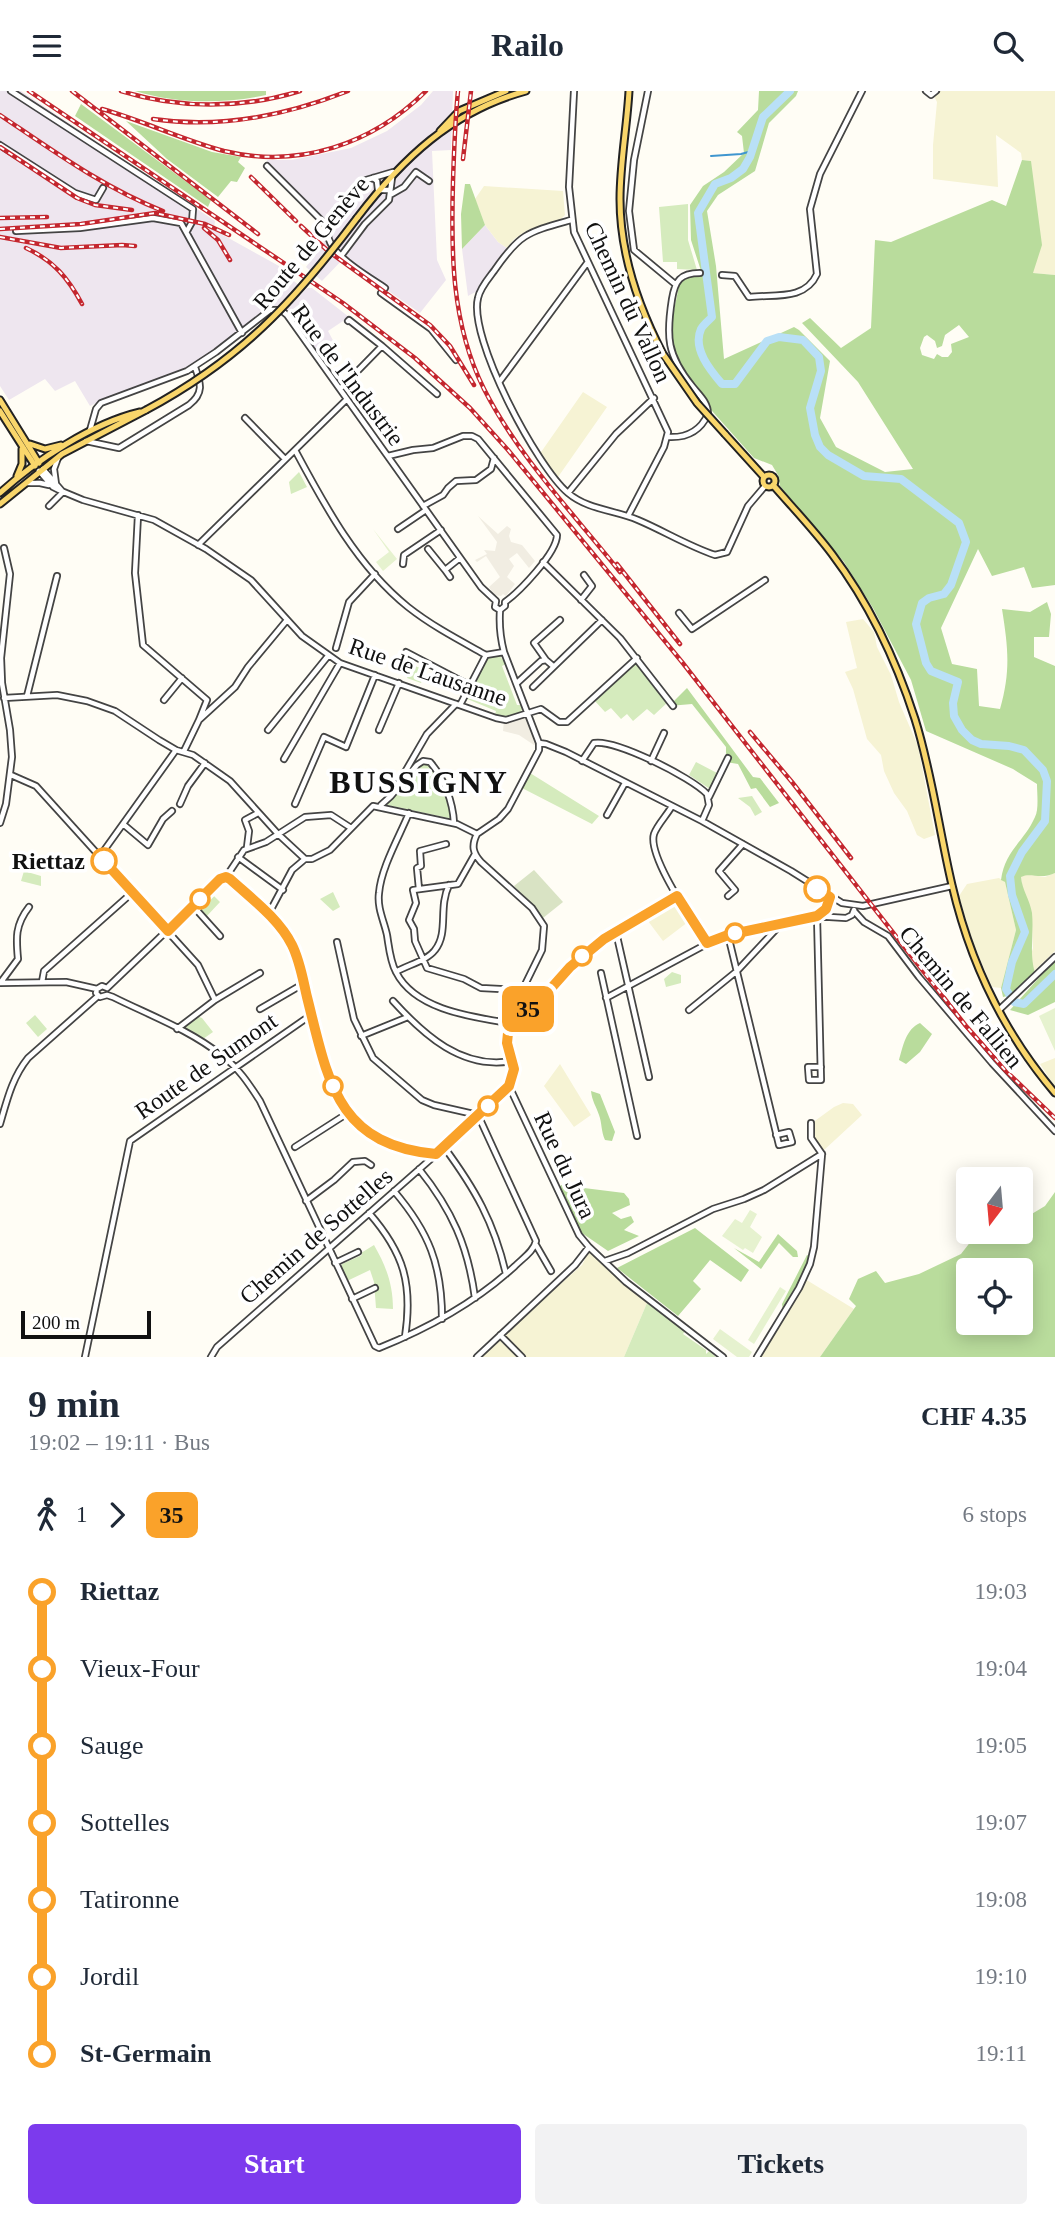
<!DOCTYPE html>
<meta charset="utf-8">
<style>
:root{--surface:#fff;--page:#f2f2f3;--text:#1f2937;--muted:#747a83;--accent:#7c3aed}
body{margin:0;font-family:Georgia,serif;background:var(--page);color:var(--text);height:100vh;display:flex;flex-direction:column;font-size:26px;white-space:nowrap}
*{box-sizing:border-box;margin:0}
p{font-size:23px;color:var(--muted)}
.icon{flex:none;width:38px;height:38px;fill:none;stroke:currentColor;stroke-width:2;stroke-linecap:round;stroke-linejoin:round}
.map{position:relative;height:1266px;overflow:hidden}
.side{display:flex;flex-direction:column;background:var(--surface);flex:1}
.side>*{flex:none}
.badge{padding:0 14px;border-radius:10px;font-size:24px;line-height:46px}
.needle{width:46px;rotate:196deg}
.buttons{position:absolute;left:956px;top:1076px;display:grid;gap:14px}
.buttons a{display:grid;place-items:center;width:77px;height:77px;border-radius:7px;background:var(--surface);box-shadow:0 4px 18px #0003;font-size:35px}
.scale{position:absolute;left:21px;bottom:18px;width:130px;box-sizing:border-box;padding-left:7px;border:4px solid #111;border-top:0;font-size:19px;line-height:24px;white-space:nowrap;color:#111;-webkit-text-stroke:5px #fff;paint-order:stroke}
.map>.badge{position:absolute;translate:-50% -50%;box-shadow:0 0 0 4px #fff}
.legs{display:flex;align-items:center;gap:10px;height:77px;padding:0 28px;font-size:23px}
.legs p{margin-inline-start:auto}
.overview{display:flex;align-items:center;justify-content:space-between;height:119px;padding:0 28px}
h1{font-size:38px;font-weight:800;line-height:52px}
.cta{display:flex;gap:14px;margin-top:auto;padding:14px 28px}
.cta a{flex:1;height:80px;border-radius:7px;background:var(--accent);color:#fff;font-size:28px;font-weight:800;line-height:80px;text-align:center}
.cta a+a{background:var(--page);color:var(--text)}
ul{padding:0 28px;list-style:none}
li{display:flex;align-items:center;gap:24px;height:77px;font-size:26px}
li i{display:grid;place-items:center;width:10px;height:100%;margin:0 9px;background:currentColor}
li i::after{content:'';width:18px;height:18px;margin:-9px;border:5px solid;border-radius:50%;background:var(--surface)}
li p{margin-inline-start:auto}
li:first-child i{background:linear-gradient(#0000 50%,currentColor 0)}
li:last-child i{background:linear-gradient(currentColor 50%,#0000 0)}
header{display:flex;justify-content:space-between;align-items:center;height:91px;padding:0 28px;background:var(--surface);font-size:32px;font-weight:800}
.map>svg:first-child{display:block}
.industrial{fill:#eee6ef}
.farmland{fill:#f6f3d4}
.green{fill:#d5ebbd}
.forest{fill:#b9dc9c;fill-rule:evenodd}
.cemetery{fill:#d9e3c4}
.pitch{fill:#e6f2cf}
.plaza{fill:#f1ede2}
.lines{fill:none;stroke-linecap:round;stroke-linejoin:round}
.stream{stroke:#3f96cf;stroke-width:2}
.river{stroke:#b9e0f7;stroke-width:8}
.minor-casing{stroke:#444;stroke-width:8}
.major-casing{stroke:#222;stroke-width:9}
.minor{stroke:#fff;stroke-width:4.5}
.major{stroke:#f9d66b;stroke-width:5}
.rail-casing{stroke:#c4262e;stroke-width:4.5}
.rail{stroke:#fff;stroke-width:2;stroke-dasharray:5;stroke-linecap:butt}
.major-bridge-casing{stroke:#222;stroke-width:9;stroke-linecap:butt}
.major-bridge{stroke:#f9d66b;stroke-width:5}
.line-1-casing{stroke:#fff;stroke-width:16}
.line-1{stroke:#faa22a;stroke-width:10}
.stop-1-dot{fill:#fff;stroke:#faa22a;stroke-width:3.5}
.labels{text-anchor:middle;dominant-baseline:central;stroke-width:7;stroke-linejoin:round;paint-order:stroke}
.street-label{font-size:24px;fill:#111;stroke:#fff}
.stop-label{font-size:24px;font-weight:bold;fill:#111;stroke:#fff;text-anchor:end}
.district-label{font-size:32px;font-weight:bold;letter-spacing:2px;fill:#111;stroke:#fff}
</style>
<header><svg class="icon" aria-label="menu" viewBox="0 0 24 24"><path d="M4 6h16M4 12h16M4 18h16"/></svg>Railo<svg class="icon" aria-label="search" viewBox="0 0 24 24"><circle cx="10" cy="10" r="6"/><path d="M15 15l6 6"/></svg></header>
<div class="map">
<svg width="1055" height="1266" viewBox="0 0 1055 1266">
<rect width="100%" height="100%" fill="#fffdf5"/>
<!-- industrial -->
<path class="industrial" d="M0 0H21L215 130 214 139 279 175 286 188 289 186 300 195 282 215H270L198 270 167 286 108 306 90 315 75 290 55 300 45 288 9 309 0 295Z
M433 0H453L451 59 432 60 437 169 446 189 420 222 387 199 384 194 346 165 322 190 306 176 324 152 322 146 325 136 297 110 300 106 268 74 267 69H292L351 57 387 40 421 14Z
M485 134 498 151 507 157 479 199 468 205 462 158Z
M307 197H312L349 226 328 240 336 255 321 265 286 219Z"/>
<!-- farmland -->
<path class="farmland" d="M940 0H1055V184L1033 182 1031 70 1022 69 1021 62 996 44 998 96 933 88V54L937 11 934 5Z
M484 95 563 100 565 124 560 129 528 139 514 148 507 157 498 151 485 134 475 108Z
M583 301 607 316 558 386 539 364Z
M863 528 874 541 877 556 891 584 899 611 918 655 935 744 924 748 917 744 907 720 894 702 884 680 881 664 867 648 853 598 845 581 857 577 846 531Z
M1055 782V860L1034 880 1030 867 1033 857 1031 818 1022 799 1021 785 1027 783 1045 786Z
M999 787 1005 791 1016 839 1001 897 992 896 972 850 959 805 967 793Z
M675 815 688 831 663 850 648 830 669 817Z
M1055 967V996L1040 973Z
M560 973 591 1024 574 1036 544 995Z
M843 1012 853 1013 862 1024 823 1060 812 1046V1032L834 1016Z
M589 1160 647 1212 624 1266H526L503 1244 582 1174Z
M805 1188 854 1218 820 1266H760Z
M496 1249H500L518 1266H480Z"/>
<!-- green -->
<path class="green" d="M688 113V149L697 179 677 178V171H663L659 116Z
M299 381 307 396 291 403 289 391Z
M488 564H499L506 573 502 575 517 614H521L522 619C515 628 504 626 495 624L496 620 465 607Z
M637 570 668 611 654 624 647 618 633 630 627 623 621 628 611 617 605 621 594 609Z
M412 574 426 579 421 592 407 587Z
M696 671 717 682 710 698 689 684Z
M422 672 432 675 437 681 453 728 387 714 385 711Z
M530 682 599 725 592 733 522 697Z
M752 705 762 721 755 725 750 716 738 707Z
M24 780 41 785V795L21 790Z
M210 801 220 811 206 826 196 816Z
M333 801 340 816 333 820 320 808Z
M672 881 681 884V892L666 896 664 888Z
M35 924 47 938 38 946 26 932Z
M197 925 202 927 213 941 203 948 186 939 185 934Z
M374 1154C386 1175 393 1193 393 1218L376 1217 374 1191 370 1179 347 1190 341 1176 342 1173 362 1164 361 1162Z
M647 1212 685 1240 683 1243 706 1259V1263L709 1260 716 1266H624Z"/>
<!-- forest -->
<path class="forest" d="M135 0H266V4C224 13 177 13 135 0Z
M759 0H798L796 5 769 32 755 80 718 104 707 120 716 175 724 268 794 236 799 239 830 270 820 327 836 356 885 381 913 378 858 291 802 232 810 227 841 257 871 237 875 149 891 151 992 109 1006 115 1022 69 1031 70 1042 154 1033 182 1055 184V494L1032 497 1024 476 992 485 978 458 941 537 952 573 977 578 979 615 1000 618C1011 580 1008 556 1002 518L1030 521 1047 511 1051 523 1049 546H1034V566L1055 575V782C1040 789 1031 781 1021 786 1022 799 1030 809 1032 822 1034 843 1029 863 1035 882 1025 891 1016 904 1003 906L1001 897 1016 839 1005 791 1001 789C1005 759 1024 751 1035 726 1039 718 1037 703 1037 693L1013 678 926 640 911 589 873 517 844 471 780 395 778 384 772 374 754 367 688 293 673 263 669 244 680 190 690 184 702 183 691 149 690 114 703 95 724 81 744 62 742 45 737 41 758 19ZM959 234 969 246 951 253 952 261 948 266H942L937 263 934 268 922 264 920 257 924 246 927 244 935 250 937 257 942 255 945 244Z
M81 13 211 109 208 116 75 25Z
M126 30 212 61 241 66 238 71 245 77 237 91 231 90 218 106 167 68Z
M465 93H470L485 134 462 158 461 123Z
M687 597 753 686 760 687 779 712 770 716 756 697 751 698 738 673 726 671V656L692 613 669 615Z
M1055 869V911L1028 924 1010 919Z
M920 932 932 943 920 961 906 973 899 969C903 955 906 938 920 932Z
M591 1000 600 1003 615 1041 612 1050 605 1049C601 1040 602 1032 599 1024 596 1015 592 1010 591 1000Z
M579 1092 584 1097 624 1102 629 1108 630 1114 612 1122 621 1128 631 1125 634 1131 624 1139 639 1145 608 1160 579 1140 559 1096 563 1093Z
M1055 1101V1266H820L856 1215 849 1208 858 1188 876 1180 885 1192 919 1183 961 1163 975 1145 995 1141H1020V1130L1045 1115ZM968 1180H1020V1232H968Z
M695 1137 749 1179 741 1191 710 1169 693 1190 701 1198 678 1225 617 1177Z
M778 1143 797 1160 798 1166H793L779 1152 761 1178 734 1157 759 1171Z
M807 1164 810 1165 795 1200 783 1220 782 1213Z"/>
<!-- cemetery -->
<path class="cemetery" d="M534 779 563 811 543 827 514 795Z"/>
<!-- pitch -->
<path class="pitch" d="M373 438 397 468 383 480 376 471 389 461Z
M1055 917V960L1039 925Z
M750 1119 757 1123 750 1136 762 1146 753 1162 745 1157 743 1159 722 1145 735 1128 742 1132Z
M780 1196 786 1200 754 1253 748 1249Z
M720 1238 752 1261 749 1266H737L713 1248Z"/>
<!-- plaza -->
<path class="plaza" d="M478 425 498 443 507 435 511 438 509 445 511 451 522 454 535 470 529 477 517 462 509 468 514 475 507 486 515 493 506 505 503 503 501 505 494 504 489 496 500 486 486 465 477 471 475 469 487 463 484 459 495 460 497 451Z
M528 622 539 653 534 654 519 644 503 640 504 629Z"/>
<g class="lines">
<!-- stream -->
<path class="stream" d="M711 65 741 63 752 60"/>
<!-- river -->
<path class="river" d="M790 0 763 26 750 66 743 78 731 87 715 93 698 122 712 226C709 229 703 234 701 238 692 258 711 280 722 293H735L767 250 779 246 803 249 819 266 821 280 810 317 815 344 820 356 828 364 864 385 901 388 959 432 966 451 951 494 944 503 929 507 922 512 916 533 926 572 931 580 958 591 953 612 954 625 962 639 972 649 981 653 1009 655 1024 659 1043 679 1047 690 1045 730 1022 761 1010 785 1012 804 1025 841 1012 871 1006 898 1014 911 1024 913 1055 883"/>
<!-- minor casing -->
<g class="minor-casing">
<path id="minor" d="M11 0 193 118 192 131 187 140
M574 0 569 96 574 141 668 341 664 356 628 425
M648 0 634 69 629 120 634 159 675 193
M926 0 931 4 936 0
M0 54 75 102 96 109 103 97
M267 75 329 137
M393 81 366 89 329 137C320 159 368 185 385 197L381 202 431 238 456 269
M373 87 377 90 378 99H389
M390 104 404 96 416 81 429 90
M571 129C528 141 520 142 494 180 488 188 480 197 478 207 468 247 537 376 568 402 588 419 615 419 638 429 664 440 688 455 715 464L727 461 748 415 765 395
M16 140 80 137 153 127 181 132 242 242
M341 165 365 133 389 109 392 87
M722 184 735 185 749 206C774 203 805 210 817 183L810 118 820 83 862 0
M348 230 349 229 382 255
M500 290 587 172
M340 298 382 255 437 303
M245 327 285 368
M90 339 96 318 101 312 187 280 216 261 270 219H281L287 224 481 496 496 510 495 516 500 519
M668 346C686 347 700 341 708 323 708 311 699 304 692 295 667 264 666 246 672 208 675 190 680 182 700 182
M86 350 119 357 189 314C204 302 201 293 195 276
M295 359C325 415 357 475 408 516 432 535 459 549 486 564
M388 365 413 359 433 357 463 345H472L478 348 557 444C557 462 519 501 505 511V515L500 519C499 534 500 546 504 561L539 652
M43 378 62 400
M39 380 53 396 59 399 83 409 154 429 206 458 251 489 302 545 340 572 496 627 506 629 541 618 559 631H567L637 567
M27 392H40L49 394
M56 393 54 378 58 367
M568 402 616 343 654 307
M49 415 63 401
M423 415 443 404 448 397 456 390 476 389 491 378 494 367
M138 424 135 482 143 554 207 609 199 629
M398 438 426 419
M198 454 347 308
M428 458 445 479
M543 471 620 547 673 615
M403 473 404 464 441 439
M450 486 445 479 460 467
M581 509 592 495 584 484
M679 522 692 538 765 489
M336 557 349 511 375 483
M406 561 469 594
M486 564 504 561
M546 569 534 552 560 529
M517 592 541 570 546 569 553 575
M533 596 602 529
M27 605 57 485
M4 607 57 604 87 610 115 620 159 649 176 659 193 664 230 690 278 743 305 768
M164 609 182 587
M460 614 486 564
M268 639 328 565
M379 639 399 592
M539 652 546 653 566 661 702 730 791 780 842 812 863 815 952 795
M184 660 199 629 235 596 248 576 287 529
M284 668 340 572
M582 670 594 652C615 648 691 686 707 703L709 714 702 730
M651 670 664 642
M11 684 36 695 198 874 215 909 177 938
M398 693 427 643 456 613
M709 706 728 667
M180 713 188 695 205 672
M295 713 324 646 346 656 375 584
M381 714 391 705 417 674 423 670 430 671C444 687 453 711 454 732
M672 715C667 724 657 734 654 743 647 765 694 832 706 852
M409 722C399 746 381 777 379 802 377 817 384 830 387 844 389 856 390 870 396 881 415 919 472 926 509 932
M607 724 625 692
M0 732 6 713 12 666 10 639 2 592 1 567 10 483 4 457
M123 733 148 754 163 728 172 720
M477 743 499 728 508 718 539 659V652
M247 756 249 740 245 729 258 722
M475 763 458 793 413 799 416 812 409 829 414 838 415 850 427 877 464 888 481 897 523 899
M100 765 176 659
M238 766 283 799
M226 786C235 792 242 800 250 808 266 822 283 835 292 855 299 869 302 886 306 901 327 984 334 1054 436 1063
M419 798 417 777 421 775 420 760 446 753
M728 805 735 799 719 780 743 753
M193 815 220 845
M854 820 864 831 888 845 919 886 992 972 1055 1040
M268 824 292 779 305 768H312L330 759 373 715 457 733 477 743
M818 824 826 818 830 806
M817 825 821 989H809L808 976H821
M616 841 649 986
M728 844 779 1054 792 1051 789 1041 776 1044
M396 881C407 874 427 870 435 859 449 841 438 817 449 794
M601 882 637 1045
M1 891 18 868C16 847 15 834 29 816
M42 891 44 880 133 801
M0 892 66 891 97 898 102 895 107 897
M107 897 221 788 226 786 244 759 266 751 305 726 331 724 351 737
M97 898 96 902 100 906 107 904 113 906C149 924 190 939 221 964 238 976 249 993 260 1010L375 1255 379 1257C429 1237 475 1212 515 1175 523 1167 534 1160 536 1150L478 1024 434 1014 422 1009 373 967 354 928 337 851
M606 907 716 848 813 825 846 827 852 824 854 819
M215 909 260 882
M393 910C424 944 462 979 512 970
M260 918 303 893
M689 919 737 880 781 833
M999 919 1055 866
M509 932 548 901 570 876 604 848 677 805
M361 945 408 926
M811 1032V1047L822 1063
M0 1033C7 1009 12 987 28 967L98 905
M295 1056 348 1022
M444 1056C475 1098 494 1131 506 1183
M419 1078C452 1119 468 1155 475 1207
M394 1100C429 1141 442 1174 442 1228
M306 1110 334 1089 353 1071 365 1070 371 1074
M369 1122C404 1162 413 1193 405 1246
M536 1154 551 1180
M589 1156 626 1191 723 1266
M605 1170 628 1162 713 1118 744 1108 764 1099 822 1063
M335 1172 358 1161
M352 1208 375 1197
M500 1244 522 1266
M85 1266 130 1050 311 924
M211 1266 217 1256 432 1067 509 995 514 978 507 952 509 932 513 918 542 859 544 835 532 817 481 771C473 762 471 755 477 743
M477 1266 575 1174 589 1156 579 1144 509 995
M757 1266 799 1197 810 1173 814 1156 822 1063"/>
</g>
<!-- major casing -->
<g class="major-casing">
<path id="major" d="M629 0C627 36 620 72 620 108 620 163 638 215 663 263
M440 40 459 20 506 0
M357 127C402 68 452 20 526 0
M0 309 39 372
M0 320 35 375
M725 343 764 386
M30 353 45 358 61 354
M763 390a6 6 0 1 1 12 0a6 6 0 1 1-12 0Z
M17 385 22 373V358
M773 394C793 417 814 439 832 463 869 512 896 569 915 628 932 682 939 739 952 794 970 871 1004 942 1055 1002
M0 402C36 369 93 332 140 321
M0 413 62 363 146 319"/>
</g>
<!-- minor -->
<use href="#minor" class="minor"/>
<!-- major -->
<use href="#major" class="major"/>
<!-- rail casing -->
<g class="rail-casing">
<path id="rail" d="M29 0 343 212 415 267 470 317 508 359 682 571 966 935 1006 980 1055 1027
M72 0 258 143
M121 0C179 18 242 18 300 0
M458 0C455 30 454 60 453 90 451 161 451 232 484 298 518 365 573 422 620 481
M102 18C144 30 183 49 224 60 299 78 373 53 426 0
M0 24C52 59 104 97 163 120
M153 28C220 38 285 25 348 0
M0 56 77 107 95 114 132 119
M463 68 471 0
M251 86 296 130
M0 127 47 126
M301 135 328 160 430 234 450 255 474 294
M204 137 218 149 230 169
M0 138 81 133 155 122 205 133 229 144
M0 146 61 157 122 154 135 155
M26 157C54 170 68 187 82 213
M617 473 680 553
M750 641 792 691 851 767"/>
</g>
<!-- rail -->
<use href="#rail" class="rail"/>
<!-- major-bridge casing -->
<g class="major-bridge-casing">
<path id="major-bridge" d="M663 263 697 312 725 343
M146 319C241 268 293 212 357 127"/>
</g>
<!-- major-bridge -->
<use href="#major-bridge" class="major-bridge"/>
</g>
<g class="lines">
<!-- line-1 casing -->
<g class="line-1-casing">
<path id="line-1" d="M104 770 168 840 220 788 226 786 230 788C252 808 279 828 292 854 300 870 303 889 307 906 328 989 336 1054 436 1063L509 995 514 978 507 952 509 932 546 903 570 876 604 848 677 805 707 852 728 844 817 825 826 818 830 806 817 798"/>
</g>
<!-- line-1 -->
<use href="#line-1" class="line-1"/>
</g>
<!-- markers -->
<g class="stop-1-dot">
<circle cx="104" cy="770" r="12"/>
<circle cx="817" cy="798" r="12"/>
<circle cx="200" cy="808" r="9"/>
<circle cx="735" cy="842" r="9"/>
<circle cx="582" cy="865" r="9"/>
<circle cx="333" cy="995" r="9"/>
<circle cx="488" cy="1015" r="9"/>
</g>
<g class="labels">
<!-- street labels -->
<g class="street-label">
<text transform="translate(311 152) rotate(-50)">Route de Genève</text>
<text transform="translate(628 211) rotate(65)">Chemin du Vallon</text>
<text transform="translate(348 284) rotate(53)">Rue de l'Industrie</text>
<text transform="translate(428 581) rotate(19)">Rue de Lausanne</text>
<text transform="translate(961 906) rotate(50)">Chemin de Fallien</text>
<text transform="translate(206 975) rotate(-35)">Route de Sumont</text>
<text transform="translate(565 1074) rotate(65)">Rue du Jura</text>
<text transform="translate(316 1145) rotate(-41)">Chemin de Sottelles</text>
</g>
<!-- stop labels -->
<g class="stop-label">
<text x="85" y="770">Riettaz</text>
</g>
<!-- district labels -->
<g class="district-label">
<text x="419" y="691">BUSSIGNY</text>
</g>
</g>
</svg>
<div class="buttons">
<a><svg class="needle" viewBox="-14 -14 28 28"><path d="M0-13l5 13h-10z" fill="#e53935"/><path d="M0 13l5-13h-10z" fill="#747a83"/></svg></a>
<a><svg class="icon" aria-label="locate" viewBox="0 0 24 24"><circle cx="12" cy="12" r="6"/><path d="M12 2v4M12 18v4M2 12h4M18 12h4"/></svg></a>
</div>
<div class="scale">200 m</div>
<b class="badge" style="left:528px;top:918px;background:#faa22a;color:#111">35</b>
</div>
<section class="side">
<div class="overview"><div><h1>9 min</h1><p>19:02 – 19:11 · Bus</p></div><b>CHF 4.35</b></div>
<div class="legs"><svg class="icon" aria-label="walk" viewBox="0 0 24 24"><circle cx="13" cy="4" r="2"/><path d="M13 8l-2 6 4 7M11 14l-3 7M7 12l3-4h3l4 4"/></svg>1<svg class="icon" aria-label="forward" viewBox="0 0 24 24"><path d="M9 5l7 7-7 7"/></svg><b class="badge" style="background:#faa22a;color:#111">35</b><p>6 stops</p></div>
<ul>
<li><i style="color:#faa22a"></i><b>Riettaz</b><p>19:03</p></li>
<li><i style="color:#faa22a"></i><span>Vieux-Four</span><p>19:04</p></li>
<li><i style="color:#faa22a"></i><span>Sauge</span><p>19:05</p></li>
<li><i style="color:#faa22a"></i><span>Sottelles</span><p>19:07</p></li>
<li><i style="color:#faa22a"></i><span>Tatironne</span><p>19:08</p></li>
<li><i style="color:#faa22a"></i><span>Jordil</span><p>19:10</p></li>
<li><i style="color:#faa22a"></i><b>St-Germain</b><p>19:11</p></li>
</ul>
<div class="cta"><a>Start</a><a>Tickets</a></div>
</section>
